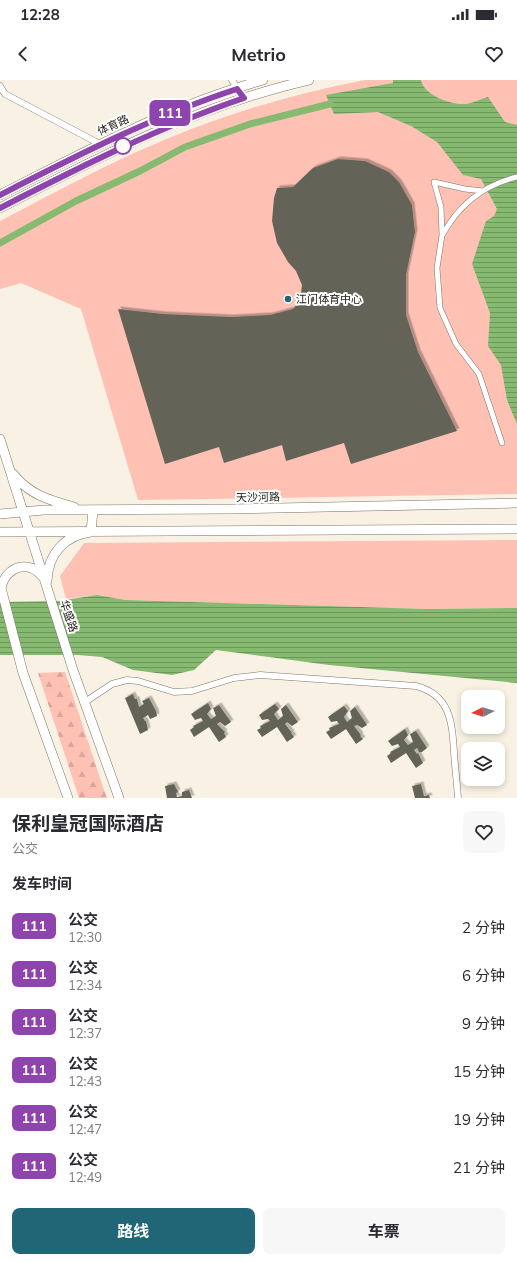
<!DOCTYPE html>
<html lang="zh">
<meta charset="utf-8">
<style>
:root{--surface:#fff;--page:#f7f7f7;--text:#2b2b33;--muted:#7c7c81;--accent:#206676}
body{margin:0;font-family:Mulish,"Noto Sans SC",sans-serif;background:var(--page);color:var(--text);height:100vh;display:flex;flex-direction:column;font-size:15px;white-space:nowrap}
*{box-sizing:border-box;margin:0}
p{font-size:13px;color:var(--muted)}
.icon{flex:none;width:22px;height:22px;fill:none;stroke:currentColor;stroke-width:2;stroke-linecap:round;stroke-linejoin:round}
.map{position:relative;height:718px;overflow:hidden}
.drawer{display:flex;flex-direction:column;background:var(--surface);flex:1}
.drawer>*{flex:none}
.badge{padding:0 8px;border-radius:6px;font-size:14px;line-height:26px}
.needle{width:26px;rotate:265deg}
.tools{position:absolute;left:461px;top:610px;display:grid;gap:8px}
.tools a{display:grid;place-items:center;width:44px;height:44px;border-radius:8px;background:var(--surface);box-shadow:0 2px 6px #0003;font-size:20px}
.map>.badge{position:absolute;translate:-50% -50%;box-shadow:0 0 0 2px #fff}
h2{padding:0 12px;font-size:15px;line-height:36px}
.round{display:grid;place-items:center;flex:none;width:42px;height:42px;border-radius:8px;background:var(--page)}
.overview{display:flex;align-items:center;justify-content:space-between;height:68px;padding:0 12px}
h1{font-size:19px;font-weight:700;line-height:30px}
.action{display:flex;gap:8px;margin-top:auto;padding:8px 12px}
.action a{flex:1;height:46px;border-radius:8px;background:var(--accent);color:#fff;font-size:16px;font-weight:700;line-height:46px;text-align:center}
.action a+a{background:var(--page);color:var(--text)}
ul{padding:0;list-style:none}
li{display:flex;align-items:center;gap:12px;height:48px;padding:0 12px}
li div{flex:1}
li b{display:block;font-size:15px}
li em{font-style:normal}
li .badge{min-width:44px;font-weight:700;text-align:center}
.status{display:flex;justify-content:space-between;align-items:center;height:28px;padding:0 20px;background:var(--surface);direction:ltr}
.status svg{height:11px;fill:currentColor}
header{display:flex;justify-content:space-between;align-items:center;height:52px;padding:0 12px;background:var(--surface);font-size:18px;font-weight:700}
.map>svg:first-child{display:block}
.forest{fill:url(#forest-firs)}
.park{fill:#fec1b3}
.water{fill:url(#water-rules)}
.lines{fill:none;stroke-linecap:round;stroke-linejoin:round}
.canal{stroke:#85ba70;stroke-width:7}
.building{fill:#636458;filter:url(#shadow)}
.pedestrian-casing{stroke:#7b7569;stroke-width:6}
.minor-casing{stroke:#7b7569;stroke-width:7}
.secondary-casing{stroke:#7b7569;stroke-width:10}
.pedestrian{stroke:#fff;stroke-width:5}
.minor{stroke:#fff;stroke-width:6}
.secondary{stroke:#fff;stroke-width:9}
.line-casing{stroke:#fff;stroke-width:9}
.line{stroke:#8e44ad;stroke-width:6}
.stop-dot{fill:#fff;stroke:#8e44ad;stroke-width:2}
.poi-dot{fill:#206676;stroke:#fff;stroke-width:1.5}
.labels{text-anchor:middle;dominant-baseline:central;stroke-width:4;stroke-linejoin:round;paint-order:stroke}
.street-label{font-size:11px;fill:#23201b;stroke:#fff}
.poi-label{font-size:11px;fill:#23201b;stroke:#fff;text-anchor:start}
</style>
<div class="status"><b>12:28</b><svg viewBox="0 0 49 12"><path d="M0 12V9h3v3zM5 12V6h3v6zM10 12V3h3v9zM15 12V0h3v12zM26 1h20v11H26zM47 4h2v5h-2z"/></svg></div>
<header><svg class="icon" aria-label="back" viewBox="0 0 24 24"><path d="M15 5l-7 7 7 7"/></svg>Metrio<svg class="icon" aria-label="heart" viewBox="0 0 24 24"><path d="M12 20l-8-8c-3-5 5-10 8-4 3-6 11-1 8 4z"/></svg></header>
<div class="map">
<svg width="517" height="718" viewBox="0 0 517 718">
<defs>
<pattern id="forest-firs" width="22" height="20" patternUnits="userSpaceOnUse"><rect width="22" height="20" fill="#fec1b3"/><path d="M5 1l3.5 6h-7zM16 11l3.5 6h-7z" fill="#d9a699"/></pattern>
<pattern id="water-rules" width="6" height="5" patternUnits="userSpaceOnUse"><rect width="6" height="5" fill="#85ba70"/><path d="M0 2.5h6" fill="none" stroke="#6c975b"/></pattern>
<filter id="shadow"><feDropShadow dx="2.5" dy="-2.5" stdDeviation="0" flood-color="#0004"/></filter>
</defs>
<rect width="100%" height="100%" fill="#f9f2e4"/>
<!-- forest -->
<path class="forest" d="M65 592 104 710 107 718H79L38 593Z"/>
<!-- park -->
<path class="park" d="M365 0H517V414L138 420 81 229 21 203 0 209V141C54 113 108 83 164 60 229 33 296 13 365 0Z
M517 460V528L427 529 126 520 97 515 66 519 60 496 84 463Z"/>
<!-- water -->
<path class="water" d="M393 0H421C424 16 452 25 466 24 473 23 481 19 488 17L505 42 517 45V344L507 320 501 285 488 266 490 233 472 184 486 141 494 136 497 129 481 99 463 95 437 62 411 46 378 32 334 34 326 15 393 3Z
M97 515 126 520 427 529 517 528V603L329 585 216 570 194 590 172 595 133 590 102 577 78 575H0V522L58 521Z"/>
<g class="lines">
<!-- canal -->
<path class="canal" d="M0 163 76 121 140 91 185 67 250 44 330 24"/>
</g>
<!-- building -->
<path class="building" d="M338 79 365 81 389 92 399 102 412 125 415 152 406 195V235L418 272 457 351 351 384 344 363 286 381 282 365 224 383 219 367 165 384 118 229 163 234 231 237 270 235 293 229 300 221 302 205 296 191 288 182 277 163 272 141 274 118 277 108 293 107 313 88Z
M133 614 135 619H137L139 627 144 624 142 621 149 618 156 631 157 636 150 639 148 635 143 638 145 641H146L148 650 140 654 125 618Z
M208 623 211 629 207 634 211 639 216 636 213 628 219 625 231 642 225 646 220 642 217 644 225 652 224 653 226 657 219 662 209 647 194 657 190 650 194 647 193 646 203 641 201 638 195 640 191 634Z
M275 624 279 629 274 634 278 640 283 636 281 629 286 625 298 642 292 646 287 642 285 644 292 653H291L294 657 287 662 277 647 262 657 257 650 261 648 260 646 270 641 268 639 262 640 259 635Z
M344 626 348 631 344 637 347 642 352 638 350 631 355 627 367 645 362 648 357 645 354 646 361 655 360 656 363 659 356 664 346 649 331 659 326 652 330 650 329 648 339 644 337 641 331 642 328 637Z
M405 649 408 655 404 660 408 665 413 662 410 654 416 651 427 668 422 672H419L417 668 414 670 417 674 418 673 423 683 416 688 406 673 391 683 387 676 391 673 390 672 400 667 398 664 392 666 388 661Z
M174 704 178 712 176 713 177 717 182 716V712L189 710 192 718H167L165 706Z
M421 704 424 716 429 715 430 718H415L412 706Z"/>
<g class="lines">
<!-- pedestrian casing -->
<g class="pedestrian-casing">
<path id="pedestrian" d="M483 111 465 109 434 102 441 127 442 155 437 188 440 228 456 264 479 294 502 363
M443 154C459 125 484 105 517 97"/>
</g>
<!-- minor casing -->
<g class="minor-casing">
<path id="minor" d="M232 0 244 18
M0 6 5 14 100 64
M85 622 112 604 127 600 138 601 174 612 192 611 234 598 260 595 416 606C450 615 452 641 454 672 455 687 457 703 458 718"/>
</g>
<!-- secondary casing -->
<g class="secondary-casing">
<path id="secondary" d="M0 115C85 71 171 26 263 0
M0 128C99 77 199 25 309 0
M0 359 73 590 119 718
M13 394C30 415 49 420 74 427
M0 434 44 430 232 429 517 423
M0 452 517 449
M47 501C48 474 65 455 91 452L93 430
M0 504 23 593 68 718
M1 508C6 486 29 479 43 497"/>
</g>
<!-- pedestrian -->
<use href="#pedestrian" class="pedestrian"/>
<!-- minor -->
<use href="#minor" class="minor"/>
<!-- secondary -->
<use href="#secondary" class="secondary"/>
</g>
<g class="lines">
<!-- line casing -->
<g class="line-casing">
<path id="line" d="M0 115C78 75 154 36 237 9L244 18C159 47 80 87 0 128"/>
</g>
<!-- line -->
<use href="#line" class="line"/>
</g>
<!-- markers -->
<circle class="stop-dot" cx="123" cy="66" r="8"/>
<circle class="poi-dot" cx="288" cy="219" r="4"/>
<g class="labels">
<!-- street labels -->
<g class="street-label">
<text transform="translate(113 45) rotate(-25)">体育路</text>
<text transform="translate(258 417) rotate(-1)">天沙河路</text>
<text transform="translate(69 536) rotate(72)">华盛路</text>
</g>
<!-- poi labels -->
<g class="poi-label">
<text x="296" y="219">江门体育中心</text>
</g>
</g>
</svg>
<div class="tools">
<a><svg class="needle" viewBox="-14 -14 28 28"><path d="M0-13l5 13h-10z" fill="#e53935"/><path d="M0 13l5-13h-10z" fill="#7c7c81"/></svg></a>
<a><svg class="icon" aria-label="layers" viewBox="0 0 24 24"><path d="M12 4l9 5-9 5-9-5zM3 14l9 5 9-5"/></svg></a>
</div>
<b class="badge" style="left:170px;top:33px;background:#8e44ad;color:#fff">111</b>
</div>
<section class="drawer">
<div class="overview"><div><h1>保利皇冠国际酒店</h1><p>公交</p></div><a class="round"><svg class="icon" aria-label="heart" viewBox="0 0 24 24"><path d="M12 20l-8-8c-3-5 5-10 8-4 3-6 11-1 8 4z"/></svg></a></div>
<h2>发车时间</h2>
<ul>
<li><span class="badge" style="background:#8e44ad;color:#fff">111</span><div><b>公交</b><p>12:30</p></div><em>2 分钟</em></li>
<li><span class="badge" style="background:#8e44ad;color:#fff">111</span><div><b>公交</b><p>12:34</p></div><em>6 分钟</em></li>
<li><span class="badge" style="background:#8e44ad;color:#fff">111</span><div><b>公交</b><p>12:37</p></div><em>9 分钟</em></li>
<li><span class="badge" style="background:#8e44ad;color:#fff">111</span><div><b>公交</b><p>12:43</p></div><em>15 分钟</em></li>
<li><span class="badge" style="background:#8e44ad;color:#fff">111</span><div><b>公交</b><p>12:47</p></div><em>19 分钟</em></li>
<li><span class="badge" style="background:#8e44ad;color:#fff">111</span><div><b>公交</b><p>12:49</p></div><em>21 分钟</em></li>
</ul>
<div class="action"><a>路线</a><a>车票</a></div>
</section>
